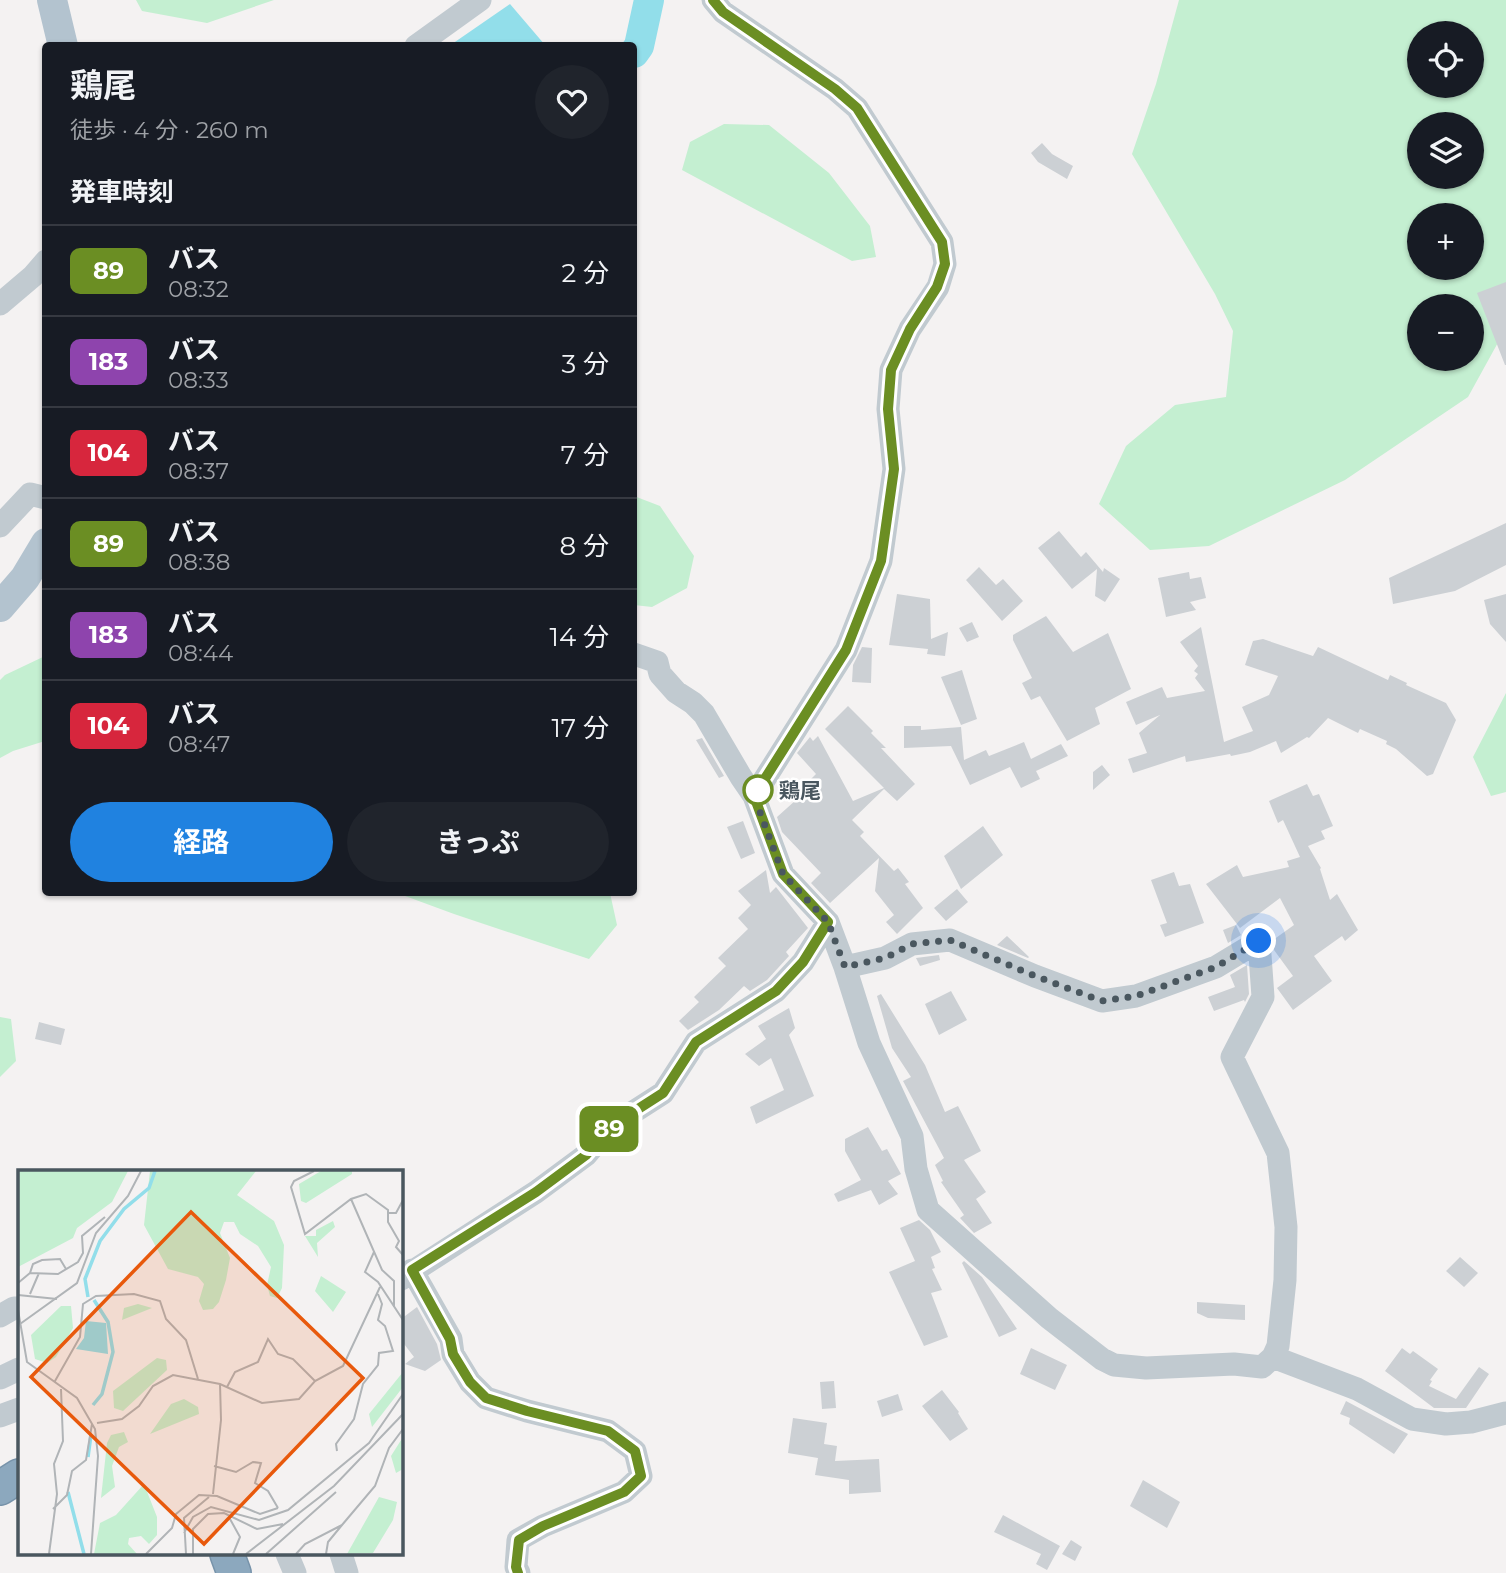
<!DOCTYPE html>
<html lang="ja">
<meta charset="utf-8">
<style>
:root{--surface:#171b24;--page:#20242c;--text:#f1f3f6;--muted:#9ea1a6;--line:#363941;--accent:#2082e0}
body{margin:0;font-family:Montserrat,"Noto Sans JP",sans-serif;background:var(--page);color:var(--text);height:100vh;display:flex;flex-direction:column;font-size:26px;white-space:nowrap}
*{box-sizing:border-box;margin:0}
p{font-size:23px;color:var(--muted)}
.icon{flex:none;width:38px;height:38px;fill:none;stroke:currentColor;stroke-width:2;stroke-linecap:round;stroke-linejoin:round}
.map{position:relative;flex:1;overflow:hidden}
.details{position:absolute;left:42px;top:42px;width:595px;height:854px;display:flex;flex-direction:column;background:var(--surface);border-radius:7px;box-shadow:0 2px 5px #0004}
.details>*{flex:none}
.badge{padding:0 14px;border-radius:10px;font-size:24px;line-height:46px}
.fabs{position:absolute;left:1407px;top:21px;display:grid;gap:14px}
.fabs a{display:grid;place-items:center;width:77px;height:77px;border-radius:50%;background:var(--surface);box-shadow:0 2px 5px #0004;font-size:35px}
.you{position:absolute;width:35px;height:35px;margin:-18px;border:5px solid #fff;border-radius:50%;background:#1a73e8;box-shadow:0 0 0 10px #1a73e833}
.map>.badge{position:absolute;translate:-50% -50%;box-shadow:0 0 0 4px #fff}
h2{padding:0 28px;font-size:26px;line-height:63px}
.round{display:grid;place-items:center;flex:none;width:74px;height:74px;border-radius:37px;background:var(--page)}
.overview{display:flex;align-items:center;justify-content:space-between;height:119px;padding:0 28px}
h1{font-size:33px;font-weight:700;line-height:52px}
.button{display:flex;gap:14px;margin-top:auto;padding:14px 28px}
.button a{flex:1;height:80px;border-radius:42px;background:var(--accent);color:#fff;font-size:28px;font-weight:700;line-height:80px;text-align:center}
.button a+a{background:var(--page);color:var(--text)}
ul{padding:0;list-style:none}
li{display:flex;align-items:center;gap:21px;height:91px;padding:0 28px;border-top:2px solid var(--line)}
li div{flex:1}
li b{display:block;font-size:26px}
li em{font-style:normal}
li .badge{min-width:77px;font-weight:700;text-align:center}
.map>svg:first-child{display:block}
.green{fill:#c4efd1;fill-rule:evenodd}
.water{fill:#92deea}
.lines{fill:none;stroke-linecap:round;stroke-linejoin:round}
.river{stroke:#92deea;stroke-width:30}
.building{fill:#ccd0d4}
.highway-casing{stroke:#7793aa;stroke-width:36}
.minor{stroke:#c1cad0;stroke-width:23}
.major{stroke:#b3c3cf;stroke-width:30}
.highway{stroke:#8ca8be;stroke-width:33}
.line-casing{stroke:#fff;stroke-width:16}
.line{stroke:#6b8e23;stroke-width:10}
.walk{stroke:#4a575f;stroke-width:7;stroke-dasharray:0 12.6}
.stop-dot{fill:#fff;stroke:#6b8e23;stroke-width:3.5}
.labels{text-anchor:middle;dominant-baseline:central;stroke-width:5;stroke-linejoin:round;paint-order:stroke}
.stop-label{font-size:21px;font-weight:bold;fill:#4a575f;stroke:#fff;text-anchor:start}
.inset-river{fill:none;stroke:#92deea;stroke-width:3.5}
.inset-road{fill:none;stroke:#b0b4b7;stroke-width:2}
.view{fill:#e8590c;fill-opacity:0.15;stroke:#e8590c;stroke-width:3.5}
.inset-edge{fill:none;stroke:#4a575f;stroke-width:3.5}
</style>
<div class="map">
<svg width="1506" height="1573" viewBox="0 0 1506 1573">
<rect width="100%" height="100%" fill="#f4f2f2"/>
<!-- green -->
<path class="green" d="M136 0H274L207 23 142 11Z
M1179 0H1506V328L1468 397 1345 480 1209 546 1150 550 1099 504 1126 446 1175 405 1226 397 1233 331 1215 294 1132 154 1156 84ZM1419 33H1472V86H1419ZM1419 124H1472V177H1419ZM1419 215H1472V268H1419ZM1419 306H1472V359H1419Z
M724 124 769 125 829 173 870 226 876 257 852 261 682 170 690 142Z
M634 496 660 506 694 556 687 588 652 607 634 605Z
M45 656V741L13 751 0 758V680L5 675Z
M1506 693V792L1491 796 1473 757Z
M397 893H610L617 925 589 959 454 914Z
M0 1017 11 1019 16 1061 0 1077Z"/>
<!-- water -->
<path class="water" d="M510 4 545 45H450L452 44Z"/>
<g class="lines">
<!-- river -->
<path class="river" d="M634 53 639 46 649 0"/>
</g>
<!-- building -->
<path class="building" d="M1042 143 1052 154 1073 166 1067 179 1038 162 1031 153Z
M1506 282V365H1505L1477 293Z
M1506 523V565L1455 591 1393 604 1389 578Z
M1059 531 1081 557 1086 552 1103 572 1104 568 1120 579 1105 602 1095 596 1097 569 1072 589 1038 548Z
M979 567 996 585 1003 579 1023 601 1002 621 966 580Z
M1189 572 1190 579 1201 577 1206 598 1190 602 1196 610 1166 617 1158 578Z
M897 594 930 599 931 639 948 632 945 656 927 654 928 649 889 645Z
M1506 594V642L1490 624 1484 600Z
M1046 616 1073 652 1108 633 1131 689 1095 708 1100 724 1067 741 1040 696 1031 700 1022 683 1032 678 1013 640V635Z
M972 622 979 637 967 642 959 628Z
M1201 627 1224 742 1253 731 1242 707 1269 695 1278 676 1245 665 1253 641 1263 639 1313 656 1318 647 1388 680 1390 675 1407 683 1406 685 1446 703 1456 720 1433 774 1427 776 1396 749 1386 744 1387 741 1360 729 1358 733 1328 718 1309 738 1307 737 1281 753 1276 741 1250 752 1231 756 1230 754 1186 762 1185 756 1133 773 1128 759 1147 753 1139 733 1160 715 1136 725 1126 702 1162 687 1167 698 1205 691 1195 678 1198 674 1194 671 1198 666 1180 642Z
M862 647 872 648 871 683 852 682 853 665Z
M962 670 977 719 961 725 941 677Z
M848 706 873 731 871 733 886 748H881L915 784 897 801 884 789 852 820 864 832 860 836 894 871 898 868 909 882 905 884 923 908 897 934 886 922 894 915 875 891 879 858 830 903 811 883 821 873 782 832 777 817 796 800 793 797 816 774 797 753 810 737 813 741 818 736 853 801 884 788 825 729Z
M904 726H921V730L961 727 964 760 986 750 989 756 1024 742 1031 759 1061 744 1068 756 1036 771 1040 779 1021 788 1010 767 970 785 951 746 904 748Z
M702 738 724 776 719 778 696 740Z
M1102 765 1110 775 1093 790V772Z
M1307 784 1313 796 1319 794 1333 826 1321 831 1325 839 1308 846 1321 868 1320 869 1330 900 1337 894 1358 930 1345 941 1342 936 1314 956 1332 981 1293 1010 1277 988 1293 976 1274 950 1273 940 1294 925 1280 898 1240 928 1206 884 1237 865 1243 877 1289 867 1287 861 1300 857 1283 820 1278 823 1269 801Z
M743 821 755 853 741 859 727 827Z
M983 826 1003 855 961 889 944 856Z
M766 870 770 893 776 887 808 928 786 952 789 956 767 980 750 991 744 986 719 1010 688 1030 679 1021 699 1002 694 997 726 966 718 958 748 929 738 918 751 905 738 891Z
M1174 872 1179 886 1190 884 1204 923 1165 937 1160 925 1167 923 1151 880Z
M957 889 968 902 946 921 934 908Z
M1236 925 1241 935 1228 943 1223 930Z
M1007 936 1029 957 1028 958 997 945Z
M939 955 940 960 920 966 916 958Z
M1247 965 1249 994 1245 1002 1244 1000 1214 1011 1208 997 1235 987 1230 975Z
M951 991 967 1020 939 1035 925 1004Z
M881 994 925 1065 945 1112 958 1106 981 1151 964 1160 986 1192 976 1199 992 1223 974 1233 960 1218 964 1215 941 1182 943 1181 935 1165 944 1158 903 1081 911 1077 892 1048 877 996Z
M789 1008 795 1028 789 1035 814 1096 756 1124 750 1107 784 1090 771 1058 759 1066 745 1054 766 1039 758 1026Z
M39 1022 65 1029 61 1045 35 1039Z
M868 1127 882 1151 887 1149 901 1174 888 1181 898 1194 879 1205 871 1190 838 1202 834 1194 861 1180 845 1151V1139Z
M919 1220 930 1230 941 1252 931 1257 935 1268 932 1269 942 1290 931 1293 948 1337 924 1346 889 1272 915 1261 900 1228Z
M1460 1257 1478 1273 1464 1287 1446 1271Z
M964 1261 982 1277 1017 1329 999 1337 962 1263Z
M1197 1302 1245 1305V1320L1208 1318 1197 1313Z
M417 1307 437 1344 441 1360 425 1371 405 1364 414 1357 401 1340V1319Z
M1031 1348 1067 1365 1055 1390 1020 1374Z
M1402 1348 1410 1354 1413 1351 1438 1369 1430 1380 1432 1381 1429 1386 1456 1399 1479 1367 1489 1374 1466 1408H1434L1385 1371Z
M834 1381 836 1408 822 1409 820 1382Z
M942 1390 959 1412 958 1413 968 1429 950 1441 922 1406Z
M898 1394 903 1410 882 1417 877 1401Z
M1346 1401 1408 1434 1394 1454 1349 1424 1350 1418 1340 1414Z
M793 1418 827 1423 824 1444 837 1446 835 1461 879 1459 881 1492 849 1494V1480L815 1475 818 1458 788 1453Z
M1143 1480 1180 1502 1167 1528 1130 1506Z
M1003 1515 1060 1546 1047 1570 1036 1564 1041 1554 994 1532Z
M1071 1540 1082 1547 1075 1561 1062 1554Z"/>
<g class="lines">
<!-- highway casing -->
<g class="highway-casing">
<path id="highway" d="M0 1488 19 1476
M227 1554 234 1573"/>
</g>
<!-- minor -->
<path class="minor" d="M713 0 723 12 835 89 857 108 942 242 945 264 938 287 910 329 891 370 888 409 894 469 881 561 846 650 754 796
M416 46 480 0
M0 304 33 276 46 261
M0 526 30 494 46 498
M634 654 657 662 660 674 676 692 693 703 704 714 741 777 754 796 783 874 828 922 845 967 869 1043 912 1136 916 1169 928 1210 1049 1318 1102 1359 1114 1365 1146 1368 1234 1364 1262 1367 1273 1357 1278 1346 1285 1280 1286 1227 1278 1153 1232 1057 1263 997 1259 941 1216 967 1136 996 1102 1001 1035 976 950 940 912 944 885 958 845 967
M412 1270 451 1339 453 1354 470 1382 486 1398 527 1411 608 1431 635 1451 641 1476 624 1492 543 1526 518 1540 516 1567 519 1573
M401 1279 536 1192 586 1155 610 1127 663 1093 696 1042 776 991 803 962 828 922
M0 1316 14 1308H19
M1273 1357 1357 1389 1412 1419 1446 1424 1471 1422 1506 1413
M0 1378 19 1369
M0 1416 19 1409
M287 1554 295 1573
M341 1554 347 1573"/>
<!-- major -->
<path class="major" d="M52 0 63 46
M0 607 25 578 46 543"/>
<!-- highway -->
<use href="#highway" class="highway"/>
</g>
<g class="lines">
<!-- line casing -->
<g class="line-casing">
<path id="line" d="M518 1573 516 1567 519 1540 543 1526 624 1492 641 1476 635 1451 608 1431 527 1411 486 1398 470 1382 453 1354 450 1339 412 1270 536 1192 586 1155 610 1127 663 1093 696 1042 776 991 803 962 828 922 783 874 754 796 846 650 881 561 894 469 888 409 891 370 910 329 937 287 945 264 942 242 857 108 835 89 723 12 713 0"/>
</g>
<!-- line -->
<use href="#line" class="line"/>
<!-- walk -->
<path class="walk" d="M758 790 754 796 783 874 828 922 845 967 885 958 912 944 950 940 1035 976 1102 1001 1136 996 1216 967 1259 941"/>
</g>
<!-- markers -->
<circle class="stop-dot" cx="758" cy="790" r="14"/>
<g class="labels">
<!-- stop labels -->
<g class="stop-label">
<text x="779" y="790">鶏尾</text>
</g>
</g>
<!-- overview -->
<g transform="translate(18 1170)">
<rect width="385" height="385" fill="#f4f2f2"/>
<path d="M0 1H110L94 32 59 58 55 68 0 97ZM132 1H238L219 25 256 51 266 75 264 118 259 128 252 126 249 115 253 97 240 76 222 64 216 52H206L202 63 212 88 208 110 201 132 195 139 185 140 181 131 186 114 180 107 150 99 126 55ZM303 1H334V4L288 33 283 31 281 14ZM315 51 317 57 299 73 300 87 287 66H298V60ZM303 106 328 122 315 142 297 121ZM120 134 134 138 104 150 106 138ZM43 136H53L55 158 38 187 29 193 17 189 13 165ZM139 188 148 190 149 200 105 241 96 238 95 221ZM385 202V217L354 257 351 244ZM166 229 180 237 181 244 132 264 153 234ZM106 262 110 272 101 277 94 296 97 317 83 328 89 273 93 265ZM385 267V299L378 303 373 286ZM126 314 139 347V365L131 374 123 366 111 368 110 374 119 384H76L82 353 98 345ZM361 327 379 332 375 350 355 383 329 384Z" fill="#c4efd1"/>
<path d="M68 151 88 153 90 184 58 179 66 168Z" fill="#92deea"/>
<path class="inset-river" d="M70 127 67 109 82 71 106 39 131 18 137 1M75 235 84 224 95 182 90 152 76 130M70 287 73 265M50 322 66 384"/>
<path class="inset-road" d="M296 1 276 11 273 17 287 64 333 29 348 24 370 40V52L381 71 378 77 385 85M333 29 364 100 376 111V137M370 43H378L385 30M356 82 347 102 360 112 385 150M12 103 15 94 24 90 42 89 48 99M0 113 12 103 40 104 60 92 65 83 64 66 87 47M12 124 21 103M0 125 39 129M0 140 9 192 59 228 77 259 80 286 73 384M2 154 59 113 78 63 110 26 123 1M37 211 62 167 65 134 78 126 116 124 142 131 148 149 168 170 180 209M209 217 217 202 240 192 250 169 260 184 275 189 297 211M79 253 104 249 121 236 135 216 155 205 202 214 244 233 281 229 297 211 325 196 362 117M319 281 318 274 336 249 345 214 360 195 361 183 375 181 367 156 360 150 364 134 360 124M196 296 218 302 235 292 243 293 237 313 250 321 260 338M195 324 203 250 202 214M35 339 49 325 54 301 68 290 74 254M212 349 222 367 215 384M324 355 357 316 371 278 385 259M166 363 175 347 193 337 241 350 270 340 351 273 385 224M31 384 39 324 36 294 45 271 43 219M128 384 154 358 158 344 181 325 199 326 242 344 260 338M168 384 166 348 191 327M175 384V359L190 344 206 343 239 359 265 354M228 384 316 316 385 244M248 384 318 322M278 384 287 374 324 355 310 372 308 384"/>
<path class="view" d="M173 42 345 208 186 374 13 207Z"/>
<rect width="385" height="385" class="inset-edge"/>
</g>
</svg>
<div class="fabs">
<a><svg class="icon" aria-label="locate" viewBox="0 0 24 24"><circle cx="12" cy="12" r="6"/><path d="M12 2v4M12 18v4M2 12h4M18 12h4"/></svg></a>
<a><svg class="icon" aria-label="layers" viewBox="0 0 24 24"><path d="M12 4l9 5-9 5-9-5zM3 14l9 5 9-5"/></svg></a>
<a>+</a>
<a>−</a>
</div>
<div class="you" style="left:1259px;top:941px"></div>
<b class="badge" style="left:609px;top:1129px;background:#6b8e23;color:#fff">89</b>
<section class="details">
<div class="overview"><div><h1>鶏尾</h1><p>徒歩 · 4 分 · 260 m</p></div><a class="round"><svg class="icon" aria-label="heart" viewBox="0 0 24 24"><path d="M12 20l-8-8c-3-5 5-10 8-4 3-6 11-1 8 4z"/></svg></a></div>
<h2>発車時刻</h2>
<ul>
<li><span class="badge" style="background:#6b8e23;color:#fff">89</span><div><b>バス</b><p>08:32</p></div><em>2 分</em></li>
<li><span class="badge" style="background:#8e44ad;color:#fff">183</span><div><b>バス</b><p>08:33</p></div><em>3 分</em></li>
<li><span class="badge" style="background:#d7263d;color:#fff">104</span><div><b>バス</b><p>08:37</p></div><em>7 分</em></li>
<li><span class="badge" style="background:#6b8e23;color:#fff">89</span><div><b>バス</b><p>08:38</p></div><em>8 分</em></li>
<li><span class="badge" style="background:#8e44ad;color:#fff">183</span><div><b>バス</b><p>08:44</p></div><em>14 分</em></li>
<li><span class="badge" style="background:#d7263d;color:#fff">104</span><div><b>バス</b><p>08:47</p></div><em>17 分</em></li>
</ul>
<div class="button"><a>経路</a><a>きっぷ</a></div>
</section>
</div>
